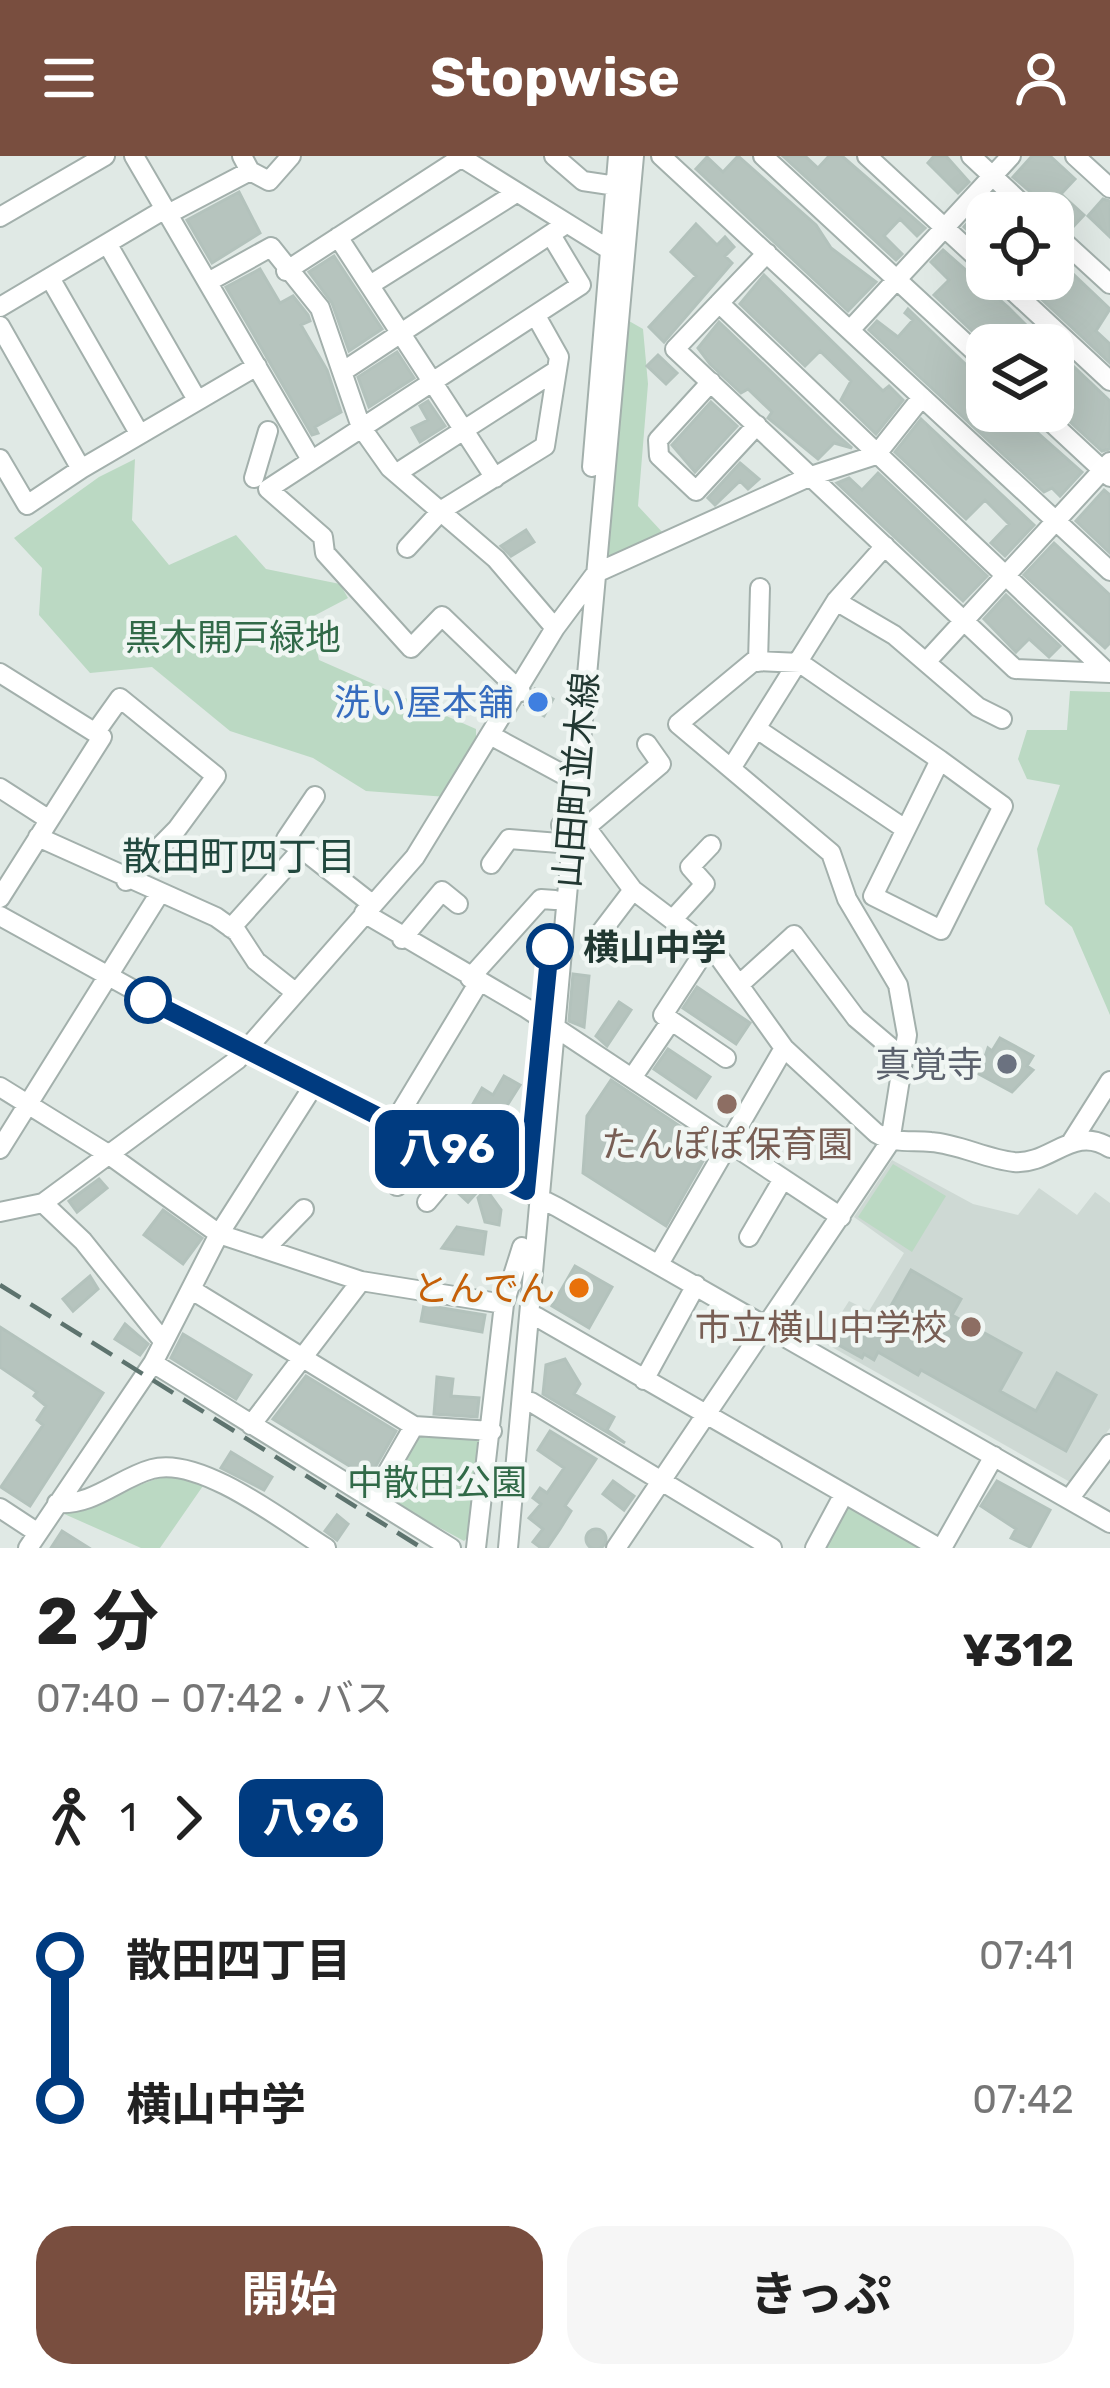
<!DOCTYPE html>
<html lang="ja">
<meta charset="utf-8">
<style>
:root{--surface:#fff;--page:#f6f6f6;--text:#222;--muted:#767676;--accent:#794e3f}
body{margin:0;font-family:Rubik,"Noto Sans JP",sans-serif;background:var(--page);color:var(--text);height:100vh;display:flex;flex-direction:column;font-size:45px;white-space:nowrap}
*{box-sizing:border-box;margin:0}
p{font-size:39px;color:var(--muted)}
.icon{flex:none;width:66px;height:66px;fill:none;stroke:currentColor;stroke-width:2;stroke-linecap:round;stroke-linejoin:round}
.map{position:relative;height:1392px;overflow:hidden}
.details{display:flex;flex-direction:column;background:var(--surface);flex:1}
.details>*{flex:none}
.badge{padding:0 24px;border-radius:18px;font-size:42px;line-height:78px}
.controls{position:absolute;left:966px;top:36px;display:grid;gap:24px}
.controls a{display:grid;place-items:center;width:108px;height:108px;border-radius:24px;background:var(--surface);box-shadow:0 12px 48px #0002;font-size:60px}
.map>.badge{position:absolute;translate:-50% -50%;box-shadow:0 0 0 6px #fff}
.legs{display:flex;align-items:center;gap:18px;height:132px;padding:0 36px;font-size:39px}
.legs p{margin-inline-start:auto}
.head{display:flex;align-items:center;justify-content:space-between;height:204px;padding:0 36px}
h1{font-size:66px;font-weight:700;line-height:90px}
.primary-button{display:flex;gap:24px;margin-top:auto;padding:24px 36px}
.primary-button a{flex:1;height:138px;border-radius:36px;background:var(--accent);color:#fff;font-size:48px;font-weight:700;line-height:138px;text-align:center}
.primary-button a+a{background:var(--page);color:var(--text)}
ul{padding:0 36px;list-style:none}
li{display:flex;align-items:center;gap:42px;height:144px;font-size:45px}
li i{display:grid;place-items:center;width:18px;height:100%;margin:0 15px;background:currentColor}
li i::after{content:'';width:30px;height:30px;margin:-15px;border:9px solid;border-radius:50%;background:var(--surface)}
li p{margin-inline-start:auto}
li:first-child i{background:linear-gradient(#0000 50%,currentColor 0)}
li:last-child i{background:linear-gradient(currentColor 50%,#0000 0)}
header{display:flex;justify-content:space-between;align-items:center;height:156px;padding:0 36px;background:var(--accent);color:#fff;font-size:54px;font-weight:700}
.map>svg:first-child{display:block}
.built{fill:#ced9d4}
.green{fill:#bbd9c3}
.building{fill:#b6c4be;stroke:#b3c2bc;stroke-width:3}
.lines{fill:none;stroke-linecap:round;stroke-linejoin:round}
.minor-casing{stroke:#a3b0ac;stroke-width:22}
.minor{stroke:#fff;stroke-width:18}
.rail{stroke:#5d736e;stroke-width:4.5;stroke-dasharray:24 12;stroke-linecap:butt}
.line-1-casing{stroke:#fff;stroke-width:27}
.line-1{stroke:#003b80;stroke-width:18}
.shop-dot{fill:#3f7fe0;stroke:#f0f6f3;stroke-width:4.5}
.stop-1-dot{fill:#fff;stroke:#003b80;stroke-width:6}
.worship-dot{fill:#6b7280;stroke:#f0f6f3;stroke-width:4.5}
.education-dot{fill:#8d6e63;stroke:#f0f6f3;stroke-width:4.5}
.food-dot{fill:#e8710a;stroke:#f0f6f3;stroke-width:4.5}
.labels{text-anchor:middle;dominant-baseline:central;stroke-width:9;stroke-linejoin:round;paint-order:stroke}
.park-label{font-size:36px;fill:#316a48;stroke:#f0f6f3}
.shop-label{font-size:36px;fill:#366cbe;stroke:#f0f6f3;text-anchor:end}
.street-label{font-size:36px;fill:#223832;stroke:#f0f6f3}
.stop-label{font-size:36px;font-weight:bold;fill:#223832;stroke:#f0f6f3;text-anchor:start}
.worship-label{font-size:36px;fill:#5b616d;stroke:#f0f6f3;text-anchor:end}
.education-label{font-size:36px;fill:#785e54;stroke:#f0f6f3}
.food-label{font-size:36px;fill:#c56008;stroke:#f0f6f3;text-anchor:end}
.neighbourhood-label{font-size:39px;fill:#21483e;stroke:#f0f6f3}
</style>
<header><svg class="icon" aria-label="menu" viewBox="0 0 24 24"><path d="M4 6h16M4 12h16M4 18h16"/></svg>Stopwise<svg class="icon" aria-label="person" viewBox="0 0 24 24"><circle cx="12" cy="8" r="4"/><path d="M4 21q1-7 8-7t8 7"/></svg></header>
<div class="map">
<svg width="1110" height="1392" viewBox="0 0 1110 1392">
<rect width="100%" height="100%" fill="#e0e9e5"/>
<!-- built -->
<path class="built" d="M892 1004 973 1048 1018 1059 1039 1032 1077 1059 1095 1036 1110 1047V1272L1070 1326 823 1186 849 1145 869 1155 904 1097 854 1061Z"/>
<!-- green -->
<path class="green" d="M629 165 643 173 648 228 638 350 664 378 607 402Z
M135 303 132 364 169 409 236 379 266 413 340 428 348 442 310 462 319 504 476 573V603L447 641 366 635 313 602 230 575 152 511 90 517 39 459 42 412 14 382 99 321Z
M1070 535 1110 536V859L1072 771 1045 748 1037 693 1060 629 1027 623 1018 603 1027 574H1067Z
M893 1008 946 1040 912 1096 858 1061Z
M418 1278 483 1283 470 1379 464 1385 381 1340Z
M170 1318 205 1327 160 1392H141L62 1357Z
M849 1348 923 1392H823Z"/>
<!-- building -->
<path class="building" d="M738 0 816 69 831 92 876 126 848 155 696 13 707 1 723 16Z
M783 0H805L818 12 829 0H842L925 72 917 80 900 63 884 80 902 98 896 104Z
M934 0H946L969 26 958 37 928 7Z
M1032 0H1050L1075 23 1061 38 1084 59 1072 72 1013 21Z
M239 36 260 77 212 107 187 64Z
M991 41 1008 57H987V92L964 71Z
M1103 43 1110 45V81L1088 60Z
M696 68 717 89 725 81 734 91 725 100 732 107 664 186 649 171 696 120 671 96Z
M943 94 1008 151 1046 189H1028L1015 177 1003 189H987L934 139 949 124 931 106Z
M1053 99 1110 153 1096 175 1110 188V207L1020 123H1037L1053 139Z
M334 100 382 173 349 195 332 147 309 116Z
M260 113 280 147 293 140 308 159 310 165 301 169 327 214 341 256 315 271 318 277 312 279 226 131Z
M764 119 883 235 889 230 903 244 876 278 841 244 851 225 820 195 805 210 740 148Z
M908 153 987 229V255H1013L1082 316 1060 340 1052 332 1044 336 869 174 877 165 898 181 913 164 905 157Z
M719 166 835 277 852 292 834 287 818 303 768 262 772 256 748 233 741 237 710 208 698 192Z
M1053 191 1110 245V293L1102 295 1053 250Z
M397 196 414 222 369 251 358 221Z
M658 199 677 217 666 228 647 210Z
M428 245 445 270 420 286 412 272 428 264 420 250Z
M711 246 737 270 695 316 672 289Z
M921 263 1034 369 1005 400 991 387 1009 368 985 344 966 363 895 296Z
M740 307 759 323 748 333 740 325 715 349 708 342Z
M878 317 987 420 963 445 837 327 849 322 862 334Z
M1104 334 1110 339V397L1076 365Z
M526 374 534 386 511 400 501 390Z
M1054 387 1110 439V487L1105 492 1024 419Z
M1006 439 1060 490 1049 501 1029 483 1016 496 984 463Z
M535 533 553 543 544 560 525 549Z
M573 818 589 820 584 871 569 865Z
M697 831 750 867 736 888 683 852Z
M619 846 631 854 607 890 596 880Z
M1000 882 1033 900 1027 910 1033 914 1012 936 979 918 988 892 992 895Z
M668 893 710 921 696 942 654 913Z
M504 920 520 929 501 959 491 953 472 985 457 976 482 932 493 939Z
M611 924 711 991 666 1070 583 1017 587 960Z
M464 1022 478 1035 468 1046 455 1034Z
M99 1023 107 1032 77 1056 69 1045Z
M486 1033 501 1054 499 1069 485 1066 478 1042Z
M163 1054 202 1082 183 1108 144 1079Z
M457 1071 486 1076 483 1098 442 1092Z
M575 1110 612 1131 589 1172 552 1150Z
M911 1114 961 1143 952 1159 1021 1197 1000 1235 1036 1255 1057 1217 1096 1239 1066 1295 921 1214 918 1219 878 1196 874 1204 864 1198 862 1202 835 1187 852 1158 869 1167 874 1159 883 1164Z
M90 1120 98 1133 73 1155 63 1143Z
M424 1149 485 1159 482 1176 421 1165Z
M125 1168 148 1188 140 1199 115 1183Z
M0 1171 103 1237 30 1350 1 1331 43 1269 37 1264 46 1250 34 1240 37 1236 0 1211Z
M183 1178 251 1219 236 1243 171 1202Z
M565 1203 580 1228 574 1238 614 1261 607 1274 625 1287 543 1238 546 1209Z
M306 1220 396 1275 369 1322 273 1263Z
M437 1221 453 1223 451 1240 479 1242 477 1261 434 1258Z
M550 1275 596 1303 565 1350 571 1355 560 1373 547 1392H541L533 1386 543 1373 529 1362 541 1348 533 1342 540 1332 547 1337 564 1312 538 1294Z
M231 1296 272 1321 264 1334 221 1312Z
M613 1325 634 1340 624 1354 603 1338Z
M997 1325 1050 1354 1030 1391 1011 1382 1016 1373 981 1350Z
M337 1359 348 1368 337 1384 325 1375Z
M586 1383a10 10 0 1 1 20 0a10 10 0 1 1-20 0Z
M62 1375 89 1392H51Z"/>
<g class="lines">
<!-- minor casing -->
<g class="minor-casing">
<path id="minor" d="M134 0 310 302
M459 0 618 99
M554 0 583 25 623 31
M661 0 1110 415
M763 0 987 207
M867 0 987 111
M971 0 1032 57
M1075 0 1110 32
M250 15 269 25 291 0
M168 58 250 15 242 0
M0 61 105 0
M1053 76 1110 128
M338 81 495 322
M108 89 196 242
M767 97 675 193 1015 513 1110 517
M286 115 462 1
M50 122 139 277
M1000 123 1110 225
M208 126 271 91 320 152 361 271 390 312 496 403 555 472
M370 129 516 37
M719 147 1108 517
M0 151 165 53
M0 170 81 313 257 210
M850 174 1011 0
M342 216 566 68
M711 226 658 284 659 300 696 335 757 269
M1039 255 1110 321
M0 303 27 349 81 313
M592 311 618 0
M397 317 557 214
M254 322 268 275
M407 392 442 354 545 290 559 201 536 160
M836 445 894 479 978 551 1002 563
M758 506 760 432
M926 506 1110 306
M0 517 102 581 0 742
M521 536 442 460 411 492 325 397 323 381 268 333 581 129 551 79
M757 573 905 673
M95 577 120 542 216 620 177 673 126 725
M492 580 577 626
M732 611 836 445 885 390
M0 632 48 663
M561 669 591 678 633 734 716 797 784 892 876 977C894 988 910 984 931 986 959 988 986 1003 1014 1006 1051 1009 1073 968 1110 992
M584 673 661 608 647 588
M38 681 216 761 237 776 256 805 295 836
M302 693 286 683 315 640
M491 708 509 683 559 687
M364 757 526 852 841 1061
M0 760 226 885 557 1051 1110 1367
M674 762 705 728 690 711 711 689
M231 772 302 693 372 748
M402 783 442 735 458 748
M595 784 633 734
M708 790 663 859 726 902
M470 822 541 743 555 744
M740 828 794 779 856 862 902 901
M632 922 671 865
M0 931 108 998 219 1078 361 1125 504 1148
M394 967 479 826
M1072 985 1110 925
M0 993 158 740
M397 1030 431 985
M427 1046 464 1002
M43 1047 83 1085 163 1185
M0 1056 43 1047 237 904 415 701 555 472 596 417 811 320 876 299 922 241
M749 1081 783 1023
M265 1093 304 1053
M659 1108 784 892
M192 1134 414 1270 492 1275
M537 1161 939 1392
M153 1207 451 1392
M644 1224 696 1129
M531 1246 772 1392
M251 1269 361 1125
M1070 1342 1110 1288
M372 1343 414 1270
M57 1347C93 1350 119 1322 152 1313 200 1299 286 1367 326 1392
M0 1352 38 1377
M28 1392 153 1207 219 1078 314 929
M476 1392 504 1148 522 1091
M508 1392 634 0
M616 1392 890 986 907 879 898 829 847 743 831 697 678 568 754 505 800 507 940 604 873 740 941 774 1003 650 940 604
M815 1392 844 1338
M942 1392 994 1300"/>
</g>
<!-- minor -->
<use href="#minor" class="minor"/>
<!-- rail -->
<path class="rail" d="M0 1129 422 1392"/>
</g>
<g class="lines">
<!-- line-1 casing -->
<g class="line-1-casing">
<path id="line-1" d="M148 844 526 1035 550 791"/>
</g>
<!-- line-1 -->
<use href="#line-1" class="line-1"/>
</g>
<!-- markers -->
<circle class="shop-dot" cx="538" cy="546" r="12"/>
<g class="stop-1-dot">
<circle cx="550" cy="791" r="21"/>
<circle cx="148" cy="844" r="21"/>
</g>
<circle class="worship-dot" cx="1007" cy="908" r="12"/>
<g class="education-dot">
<circle cx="727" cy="948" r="12"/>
<circle cx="971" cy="1171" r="12"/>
</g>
<circle class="food-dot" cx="579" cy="1132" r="12"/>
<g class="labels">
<!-- park labels -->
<g class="park-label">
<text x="233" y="481">黒木開戸緑地</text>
<text x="437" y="1326">中散田公園</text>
</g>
<!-- shop labels -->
<g class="shop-label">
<text x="514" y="546">洗い屋本舗</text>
</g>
<!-- street labels -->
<g class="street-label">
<text transform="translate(576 624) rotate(-85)">山田町並木線</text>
</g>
<!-- stop labels -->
<g class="stop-label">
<text x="583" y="791">横山中学</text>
</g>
<!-- worship labels -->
<g class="worship-label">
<text x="983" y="908">真覚寺</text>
</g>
<!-- education labels -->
<g class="education-label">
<text x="727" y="988">たんぽぽ保育園</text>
<text x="947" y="1171" text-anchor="end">市立横山中学校</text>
</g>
<!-- food labels -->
<g class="food-label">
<text x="555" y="1132">とんでん</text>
</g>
<!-- neighbourhood labels -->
<g class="neighbourhood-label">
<text x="239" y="701">散田町四丁目</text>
</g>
</g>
</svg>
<div class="controls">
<a><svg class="icon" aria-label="locate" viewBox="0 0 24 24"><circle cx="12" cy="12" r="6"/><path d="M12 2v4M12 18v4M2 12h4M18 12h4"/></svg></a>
<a><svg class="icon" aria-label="layers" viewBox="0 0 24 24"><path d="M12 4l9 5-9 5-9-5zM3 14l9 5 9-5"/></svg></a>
</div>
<b class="badge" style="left:447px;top:993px;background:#003b80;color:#fff">八96</b>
</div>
<section class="details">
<div class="head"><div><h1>2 分</h1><p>07:40 – 07:42 · バス</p></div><b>¥312</b></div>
<div class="legs"><svg class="icon" aria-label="walk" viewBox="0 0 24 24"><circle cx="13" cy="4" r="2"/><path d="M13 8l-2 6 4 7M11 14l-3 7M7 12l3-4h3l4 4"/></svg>1<svg class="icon" aria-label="forward" viewBox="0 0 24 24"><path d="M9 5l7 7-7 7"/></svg><b class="badge" style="background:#003b80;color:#fff">八96</b></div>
<ul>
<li><i style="color:#003b80"></i><b>散田四丁目</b><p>07:41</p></li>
<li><i style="color:#003b80"></i><b>横山中学</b><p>07:42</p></li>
</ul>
<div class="primary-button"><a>開始</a><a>きっぷ</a></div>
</section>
